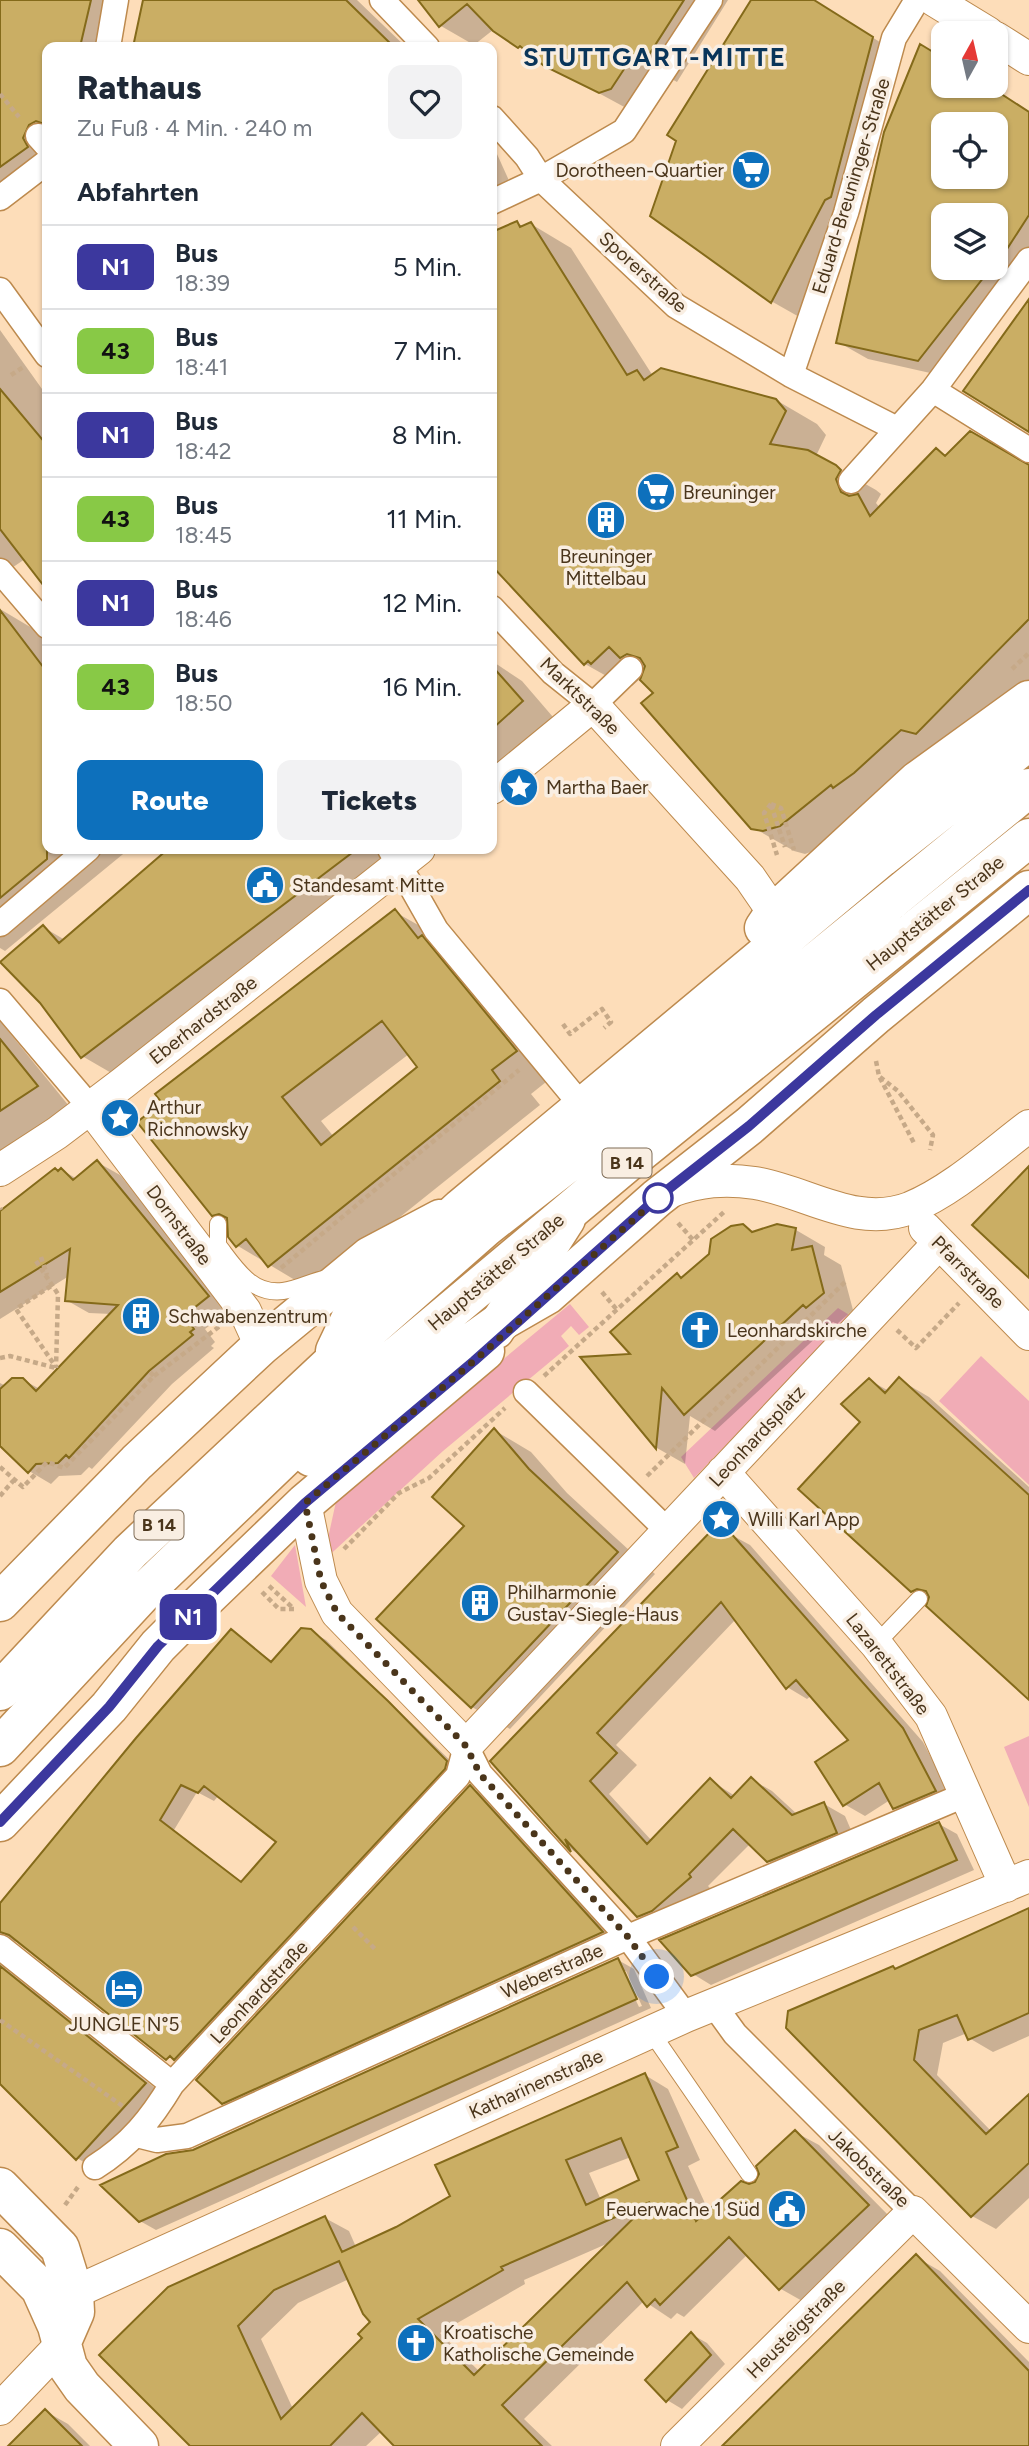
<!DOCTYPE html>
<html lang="de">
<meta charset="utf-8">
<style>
:root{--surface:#fff;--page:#f2f2f3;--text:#1f2937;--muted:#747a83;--line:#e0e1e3;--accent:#0d70bc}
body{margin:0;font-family:Figtree,sans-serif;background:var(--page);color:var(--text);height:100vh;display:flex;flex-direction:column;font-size:26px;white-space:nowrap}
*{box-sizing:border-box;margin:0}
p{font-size:23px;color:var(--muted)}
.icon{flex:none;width:38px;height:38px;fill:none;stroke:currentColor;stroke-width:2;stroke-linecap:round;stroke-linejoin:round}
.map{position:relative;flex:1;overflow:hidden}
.sheet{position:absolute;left:42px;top:42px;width:455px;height:812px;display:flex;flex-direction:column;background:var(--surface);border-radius:14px;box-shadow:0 2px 5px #0004}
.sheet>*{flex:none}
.badge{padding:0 14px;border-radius:10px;font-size:24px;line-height:46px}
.needle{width:46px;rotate:8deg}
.buttons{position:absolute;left:931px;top:21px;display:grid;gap:14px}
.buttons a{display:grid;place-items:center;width:77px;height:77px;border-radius:14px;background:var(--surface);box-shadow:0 2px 5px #0004;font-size:35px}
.you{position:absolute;width:35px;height:35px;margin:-18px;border:5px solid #fff;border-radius:50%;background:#1a73e8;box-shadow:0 0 0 10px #1a73e833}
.map>.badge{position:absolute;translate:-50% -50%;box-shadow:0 0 0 4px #fff}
h2{padding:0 35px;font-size:26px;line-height:63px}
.round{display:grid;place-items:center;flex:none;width:74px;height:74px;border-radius:14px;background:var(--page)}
.headline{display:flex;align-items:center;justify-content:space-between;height:119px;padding:0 35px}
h1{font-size:33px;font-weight:800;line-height:52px}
.primary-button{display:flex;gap:14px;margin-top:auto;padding:14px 35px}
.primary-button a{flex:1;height:80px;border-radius:14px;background:var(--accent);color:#fff;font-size:28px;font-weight:800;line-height:80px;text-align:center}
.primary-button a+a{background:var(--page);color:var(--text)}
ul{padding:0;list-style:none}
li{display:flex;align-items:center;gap:21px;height:84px;padding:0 35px;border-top:2px solid var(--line)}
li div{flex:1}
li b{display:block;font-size:26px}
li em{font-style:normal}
li .badge{min-width:77px;font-weight:700;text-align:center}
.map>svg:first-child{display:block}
.green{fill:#f1acb6}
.shadow{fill:#0003;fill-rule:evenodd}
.building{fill:#caae64;stroke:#846a1a;stroke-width:2;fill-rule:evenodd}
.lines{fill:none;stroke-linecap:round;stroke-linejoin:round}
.service-casing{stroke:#bd8a4e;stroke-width:18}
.pedestrian-casing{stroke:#bd8a4e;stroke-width:27}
.minor-casing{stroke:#bd8a4e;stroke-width:34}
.tertiary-casing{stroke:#bd8a4e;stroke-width:41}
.primary-casing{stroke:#bd8a4e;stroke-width:41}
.path{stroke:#c6a988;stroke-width:4.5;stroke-dasharray:5 3.5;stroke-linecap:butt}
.service{stroke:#fff;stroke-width:16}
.pedestrian{stroke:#fff;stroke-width:24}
.minor{stroke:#fff;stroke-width:32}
.tertiary{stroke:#fff;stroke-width:38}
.primary{stroke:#fff;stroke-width:38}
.line-casing{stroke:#fff;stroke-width:16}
.line{stroke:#3c389e;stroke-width:10}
.walk{stroke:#4a351b;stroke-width:7;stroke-dasharray:0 12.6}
.stop-dot{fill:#fff;stroke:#3c389e;stroke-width:3.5}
.labels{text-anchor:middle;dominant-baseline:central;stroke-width:7;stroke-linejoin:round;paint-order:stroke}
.shield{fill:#f9eee2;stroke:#7e6c57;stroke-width:2}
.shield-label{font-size:18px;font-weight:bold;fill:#4a351b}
.poi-label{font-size:19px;fill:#4a351b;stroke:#f9eee2;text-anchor:start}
.street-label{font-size:19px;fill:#4a351b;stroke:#f9eee2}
.district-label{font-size:26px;font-weight:bold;letter-spacing:2px;fill:#09355a;stroke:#f9eee2}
</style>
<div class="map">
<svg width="1029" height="2446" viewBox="0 0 1029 2446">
<rect width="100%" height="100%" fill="#fdddb9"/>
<!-- green -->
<path class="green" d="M570 1304 589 1327 579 1335 571 1326 561 1336 569 1346 443 1451 323 1561 337 1497Z
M838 1308 851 1316 694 1478 681 1457Z
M981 1356 1029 1401V1485L939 1401Z
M295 1545 306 1607 271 1576Z
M1029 1736V1807L1004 1747Z"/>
<!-- shadow -->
<path class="shadow" d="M0 0H122L113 47H47V169L0 196Z
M143 0H357L406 47H133Z
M419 0H728L677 82 666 76 628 109 545 64 493 30 474 45 441 26Z
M753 0H813L902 56 860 214 854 217 801 318 771 301Z
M921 46 943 59V86H987L1029 112V274L948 377 868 359 838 342ZM943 124H996V177H943ZM943 215H996V268H943Z
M492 143 516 196 492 207Z
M517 223 525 227 531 224 571 248 653 376 776 400 817 424 826 435 816 456 876 490 881 494 876 503 880 508 937 450 947 456 1029 465V683L821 848 805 854 794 851 752 827 655 693 641 678 632 686 629 684 626 687 585 664 492 562V234Z
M0 330 47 396V589L25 559 0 576Z
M0 609 37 631 47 645V849L128 850 5 951 0 948Z
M492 661 522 681 559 724 492 783Z
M171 849H418L120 1078 82 1056 43 927 65 940Z
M395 912 436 935 556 1074 531 1094 540 1105 310 1289 238 1246 230 1237 229 1224 213 1215 139 1123ZM409 1054 420 1067 334 1137 321 1121Z
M0 1021 69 1106 0 1151Z
M97 1162 120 1175 230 1310 205 1329 215 1342 211 1346 214 1348 172 1384 92 1469 89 1467 81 1475 59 1476 51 1484 29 1471 0 1443V1383L6 1386 23 1380 40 1389 111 1314 89 1313 66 1300 69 1276 0 1319V1213L62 1170 77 1179Z
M777 1225 796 1230 825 1247 824 1255 841 1265 853 1310 837 1324 833 1322 715 1431 690 1416 685 1464 657 1448 583 1358 634 1356 677 1276 683 1279 743 1226 755 1233Z
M869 1380 889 1391 900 1380 929 1397 1029 1487V1697L930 1601 912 1591 862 1422Z
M494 1430 531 1452 567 1493 655 1574 510 1729 472 1707 379 1619 466 1526Z
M728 1533 750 1545 923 1742 955 1803 915 1820 895 1808 890 1800 865 1816 844 1804 851 1741 812 1695 807 1699 787 1687 736 1619 616 1745 637 1765 609 1794 652 1841 710 1780 735 1796 751 1779 772 1791 798 1815 824 1804 845 1816 857 1844 789 1873 768 1861 750 1844 708 1886 711 1889 659 1928 638 1916 585 1858 572 1850 493 1761Z
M232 1631 273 1662 310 1631 326 1640 461 1771 182 2067 21 1942 11 1941 0 1953 6 1969 160 2092 92 2167 77 2158 0 2082V1907ZM197 1792 214 1801 219 1795 279 1842 243 1883 174 1830Z
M470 1787 488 1797 620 1942 241 2113 223 2103Z
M939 1824 957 1834 974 1870 711 1985 693 1974Z
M1029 1910V2036L993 2052 969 2038 967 2033 943 2043 937 2075 991 2131 1029 2096V2198L996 2229 972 2216 788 2027 896 1970Z
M618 1960 634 1969 651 2008 156 2230 140 2221 194 2151ZM622 1971H626L642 2006 639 2007Z
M645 2075 668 2089 700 2160 688 2166 709 2212 757 2184 795 2132 819 2145 892 2219 804 2302 781 2289 748 2254 684 2317 677 2313 671 2319 644 2301 524 2419 552 2446H397L382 2431 366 2446H193L102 2355 325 2218 349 2231 356 2247 397 2229ZM631 2157 642 2181 601 2200 589 2173ZM611 2242 480 2372 440 2333 525 2284 524 2280ZM349 2279 373 2322 364 2338 293 2409 261 2339 298 2303Z
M916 2257 940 2271 1029 2362V2446H724Z
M691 2334 707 2343 725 2364 682 2409 667 2400Z
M45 2411 68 2424 90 2446H10Z"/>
<!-- building -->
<path class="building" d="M0 0H91L80 47H47V125L36 121 29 125 23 138 28 147 0 167Z
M143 0H346L394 47H133Z
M418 0H684L643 64 632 57 611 89 599 93 544 66 520 46 518 48 493 31 467 4 439 27Z
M751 0H814L873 37 831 197 825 200 771 303 650 216 676 141 667 135Z
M920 44 943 58V86H989L1029 112V215L996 266V215H943V268H991L918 361 836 343 884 132ZM943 124H996V177H943Z
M517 221 520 227 531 222 627 375 637 370 644 380 661 368 776 399 786 411 770 444 808 450 836 465 841 470 836 479 841 492 849 496 858 494 870 516 936 448 945 456 970 431 1029 465V619L916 734 901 730 854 773 833 788 831 785 780 826 763 831 751 829 641 703 653 693 640 680 645 666 640 658 627 654 620 658 609 647 591 664 588 661 584 665 492 566V232Z
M1029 299V432L963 391Z
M0 389 47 445V590L0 529Z
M0 610 47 672V859L0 898Z
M492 666 523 701 492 729Z
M168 849H357L81 1058 40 1003 0 962 43 925 59 943Z
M395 909 418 938 422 935 517 1051 492 1070 500 1081 268 1267 246 1239 236 1247 228 1237 227 1218 219 1214 212 1216 137 1122 162 1103 155 1094ZM382 1021 417 1067 321 1145 282 1097Z
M0 1039 38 1086 0 1111Z
M97 1160 209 1296 184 1316 194 1329 190 1332 193 1335 149 1371 69 1458 66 1455 58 1463 36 1464 28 1473 0 1446V1389L12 1378H23L36 1391 118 1305 65 1301 70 1249 0 1292V1211L55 1168 58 1171 61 1168 73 1180Z
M1029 1166V1278L972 1225Z
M743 1224 752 1232 777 1224 796 1228 792 1250 812 1246 824 1293 806 1308 803 1305 684 1415 662 1388 656 1449 580 1357 630 1354 610 1332 677 1273 681 1278 709 1254 711 1239 731 1226Z
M899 1377 1029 1495V1700L926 1606 929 1597 926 1591 917 1589 911 1592 798 1489 860 1422 841 1404 869 1378 885 1393Z
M494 1428 529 1469 618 1552 471 1708 376 1619 464 1526 432 1497Z
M711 1531H729L903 1728 936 1791 893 1809 879 1783 843 1806 815 1762 848 1740 796 1680 786 1689 721 1602 597 1733 617 1753 590 1781 647 1844 710 1778 731 1798 751 1777 792 1815 824 1802 837 1833 767 1862 733 1829 689 1874 691 1877 652 1911 637 1917 565 1839 571 1852 490 1761Z
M301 1628 311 1629 388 1701 447 1761 445 1769 174 2060 170 2056 166 2060 9 1935 0 1932V1903L136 1738 231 1629 271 1662ZM181 1785 198 1793 204 1786 276 1842 241 1882 160 1820Z
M470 1785 603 1932 222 2104 196 2080Z
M939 1822 957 1860 691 1976 659 1940Z
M1029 1908V2013L968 2040 957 2015 919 2030 914 2060 986 2134 1029 2094V2163L971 2217 786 2028 788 2011 893 1966 895 1969Z
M618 1958 637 1999 139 2222 100 2185 166 2154 193 2150Z
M0 1966 146 2083 76 2160 0 2084Z
M645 2073 678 2147 666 2152 696 2221 741 2181 749 2184 755 2182 759 2174 756 2166 795 2130 869 2205 779 2290 729 2237 660 2305 655 2299 647 2307 627 2282 502 2405 542 2446H394L362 2413 330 2446H190L99 2355 168 2287 325 2216 342 2252 396 2227 450 2196 435 2165ZM621 2138 639 2180 586 2205 566 2160ZM650 2202 474 2375 418 2319 503 2270 501 2267ZM339 2261 363 2314 370 2322 358 2334 362 2338 281 2419 238 2326 274 2290Z
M916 2254 1029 2371V2446H722Z
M691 2332 711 2355 666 2402 645 2380Z
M45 2409 82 2446H8Z"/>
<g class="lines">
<!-- service casing -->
<g class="service-casing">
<path id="service" d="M218 1224V1245C235 1267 251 1295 283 1291 298 1289 312 1281 327 1278
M876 1644 919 1599
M651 2032 749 2174"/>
</g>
<!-- pedestrian casing -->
<g class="pedestrian-casing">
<path id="pedestrian" d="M382 0 427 47
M108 47 116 0
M492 118 527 157 541 179 676 306 791 375 897 429
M38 136 47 146
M0 198 47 162
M492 202 541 179 624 131 710 0
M0 290 47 355
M791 375 846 213 894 38 917 0
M933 390 1029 450
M851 481 933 390 1029 260
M0 571 47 626
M492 608 553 673 593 705 630 669
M390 849 436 930 582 1106
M0 924 88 849
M0 1001 90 1107
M526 1392 668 1531
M466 1746 480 1774 628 1937 686 2016
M0 1947 172 2084
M714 2005 735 2034 913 2212
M137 2135 157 2140 187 2136 628 1937 967 1794
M95 2167C130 2145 151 2119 172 2084L458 1776 466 1746"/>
</g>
<!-- minor casing -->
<g class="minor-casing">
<path id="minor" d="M934 0 988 33
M996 38 1029 59
M492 788 593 705 750 878 774 913
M90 1107 245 1311 261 1346
M0 1170 57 1133 123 1083 419 849
M671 1191C700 1181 724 1178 755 1183 806 1191 856 1229 910 1208 953 1190 992 1154 1029 1126
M925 1228 1029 1334
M723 1472 876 1644 931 1716 1006 1886
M305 1503 321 1581 337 1613 466 1746 938 1244
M53 2302 686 2016 1029 1876
M0 2409 60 2346
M677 2446 913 2212 1029 2327"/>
</g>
<!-- tertiary casing -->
<g class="tertiary-casing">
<path id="tertiary" d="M495 1330 566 1219
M0 1602 137 1462 261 1346 370 1256 440 1219
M0 1822 109 1707 158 1646 202 1602 305 1503 485 1351
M0 2187 60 2248 74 2293 75 2312 61 2344
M0 2248 40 2288 57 2326 68 2367 82 2387 139 2446"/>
</g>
<!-- primary casing -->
<g class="primary-casing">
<path id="primary" d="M764 928 774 913 917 781 1029 700
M335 1351 358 1303 461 1208 881 858 1029 741
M311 1457 500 1322 547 1295 657 1198 749 1126 876 1015 1029 890
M0 1691 130 1552 337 1358 486 1227 605 1134 1029 788
M0 1747 143 1593 342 1402 628 1162 1029 838"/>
</g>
<!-- path -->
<path class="path" d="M0 94 19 117
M11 375 25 366
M1012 669 1029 653
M771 804 781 808 794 850
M771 804 764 813 777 855
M771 805 785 847
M563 1024 570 1034 602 1009 611 1022 604 1028
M876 1061 879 1076 915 1145
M880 1077 898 1091 933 1135 930 1150
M0 1208 1 1210
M678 1223 694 1241
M41 1257 47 1275
M36 1261 58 1294 56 1368
M281 1268 519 1070
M51 1286 16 1309 56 1367
M602 1292 617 1310
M897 1330 916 1348 959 1303
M0 1358 10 1356 56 1368
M154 1376 220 1326
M544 1376 724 1212
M0 1467 23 1487 47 1462 64 1468 154 1376 149 1371
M647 1476 846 1281
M0 1496 13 1481
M344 1549 399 1493 429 1478 505 1408
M262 1592 279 1609H294L268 1585
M353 1927 375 1949
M0 2020 124 2107
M65 2205 78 2187"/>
<!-- service -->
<use href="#service" class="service"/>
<!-- pedestrian -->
<use href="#pedestrian" class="pedestrian"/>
<!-- minor -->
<use href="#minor" class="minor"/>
<!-- tertiary -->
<use href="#tertiary" class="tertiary"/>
<!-- primary -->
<use href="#primary" class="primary"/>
</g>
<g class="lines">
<!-- line casing -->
<g class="line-casing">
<path id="line" d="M0 1822 109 1707 158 1646 305 1503 474 1361 657 1198 749 1126 876 1015 1029 890"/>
</g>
<!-- line -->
<use href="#line" class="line"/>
<!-- walk -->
<path class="walk" d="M657 1977 628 1937 480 1774 466 1746 337 1613 321 1581 305 1503 474 1361 658 1198"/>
</g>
<!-- icons -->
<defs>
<g id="supermarket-disc" transform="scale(2.0125)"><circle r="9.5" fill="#0d70bc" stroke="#f9eee2"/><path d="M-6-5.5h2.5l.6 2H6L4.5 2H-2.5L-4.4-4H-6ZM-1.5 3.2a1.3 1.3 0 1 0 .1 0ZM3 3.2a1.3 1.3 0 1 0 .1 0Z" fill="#fff"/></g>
<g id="building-disc" transform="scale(2.0125)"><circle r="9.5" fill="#0d70bc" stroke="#f9eee2"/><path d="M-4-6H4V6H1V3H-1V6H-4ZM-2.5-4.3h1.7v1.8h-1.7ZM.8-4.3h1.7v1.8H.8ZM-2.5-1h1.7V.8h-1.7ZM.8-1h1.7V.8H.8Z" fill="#fff"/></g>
<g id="sight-disc" transform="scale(2.0125)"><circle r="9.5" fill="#0d70bc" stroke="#f9eee2"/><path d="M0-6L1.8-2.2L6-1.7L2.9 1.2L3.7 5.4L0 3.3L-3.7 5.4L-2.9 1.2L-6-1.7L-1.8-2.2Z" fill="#fff"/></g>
<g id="civic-disc" transform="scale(2.0125)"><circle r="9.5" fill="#0d70bc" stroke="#f9eee2"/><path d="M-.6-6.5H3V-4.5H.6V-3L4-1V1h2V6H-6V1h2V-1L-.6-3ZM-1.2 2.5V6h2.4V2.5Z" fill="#fff"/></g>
<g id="church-disc" transform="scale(2.0125)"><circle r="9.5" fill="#0d70bc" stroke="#f9eee2"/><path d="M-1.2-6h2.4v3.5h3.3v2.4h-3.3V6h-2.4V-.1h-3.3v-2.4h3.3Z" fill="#fff"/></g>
<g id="hotel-disc" transform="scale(2.0125)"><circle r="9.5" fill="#0d70bc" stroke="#f9eee2"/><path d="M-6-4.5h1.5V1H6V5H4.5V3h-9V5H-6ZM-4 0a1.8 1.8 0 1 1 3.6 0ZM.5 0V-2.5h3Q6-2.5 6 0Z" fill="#fff"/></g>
</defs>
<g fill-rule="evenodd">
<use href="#supermarket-disc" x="751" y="170"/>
<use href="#supermarket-disc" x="656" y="492"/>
<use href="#building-disc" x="606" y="520"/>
<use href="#sight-disc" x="519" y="787"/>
<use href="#civic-disc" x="265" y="885"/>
<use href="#sight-disc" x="120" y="1118"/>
<use href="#building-disc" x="141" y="1316"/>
<use href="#church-disc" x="700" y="1330"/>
<use href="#sight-disc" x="721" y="1519"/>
<use href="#building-disc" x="480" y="1603"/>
<use href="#hotel-disc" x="124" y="1989"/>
<use href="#civic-disc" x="787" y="2209"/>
<use href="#church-disc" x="416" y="2343"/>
</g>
<!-- markers -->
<circle class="stop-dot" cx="658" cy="1198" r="14"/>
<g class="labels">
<!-- shield labels -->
<g class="shield">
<rect x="602.5" y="1148.5" width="49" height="29" rx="5"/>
<rect x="134.5" y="1510.5" width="49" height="29" rx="5"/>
</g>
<g class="shield-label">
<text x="627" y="1163">B 14</text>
<text x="159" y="1525">B 14</text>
</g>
<!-- poi labels -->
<g class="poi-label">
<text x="724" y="170" text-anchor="end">Dorotheen-Quartier</text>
<text x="683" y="492">Breuninger</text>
<text x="606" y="556" text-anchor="middle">Breuninger<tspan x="606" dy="22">Mittelbau</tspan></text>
<text x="546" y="787">Martha Baer</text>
<text x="292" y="885">Standesamt Mitte</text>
<text x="147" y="1107">Arthur<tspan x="147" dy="22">Richnowsky</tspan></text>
<text x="168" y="1316">Schwabenzentrum</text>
<text x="727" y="1330">Leonhardskirche</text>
<text x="748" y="1519">Willi Karl App</text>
<text x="507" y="1592">Philharmonie<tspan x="507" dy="22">Gustav-Siegle-Haus</tspan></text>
<text x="124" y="2024" text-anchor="middle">JUNGLE N°5</text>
<text x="760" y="2209" text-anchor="end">Feuerwache 1 Süd</text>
<text x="443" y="2332">Kroatische<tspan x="443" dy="22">Katholische Gemeinde</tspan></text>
</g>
<!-- street labels -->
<g class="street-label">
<text transform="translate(851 186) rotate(-73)">Eduard-Breuninger-Straße</text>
<text transform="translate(643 272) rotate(42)">Sporerstraße</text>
<text transform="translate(580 696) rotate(44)">Marktstraße</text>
<text transform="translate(935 913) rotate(-39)">Hauptstätter Straße</text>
<text transform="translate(203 1020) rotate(-38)">Eberhardstraße</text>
<text transform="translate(179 1225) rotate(53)">Dornstraße</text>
<text transform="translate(496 1272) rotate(-40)">Hauptstätter Straße</text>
<text transform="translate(968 1272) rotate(45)">Pfarrstraße</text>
<text transform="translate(757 1436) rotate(-47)">Leonhardsplatz</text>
<text transform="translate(888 1664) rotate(52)">Lazarettstraße</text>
<text transform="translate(552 1971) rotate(-24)">Weberstraße</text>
<text transform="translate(259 1992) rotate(-47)">Leonhardstraße</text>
<text transform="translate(536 2084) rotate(-24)">Katharinenstraße</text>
<text transform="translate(869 2168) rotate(44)">Jakobstraße</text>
<text transform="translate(796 2329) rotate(-45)">Heusteigstraße</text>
</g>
<!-- district labels -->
<g class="district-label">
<text x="655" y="57">STUTTGART-MITTE</text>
</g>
</g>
</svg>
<div class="buttons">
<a><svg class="needle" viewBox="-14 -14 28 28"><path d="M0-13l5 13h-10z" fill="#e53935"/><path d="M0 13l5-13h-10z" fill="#747a83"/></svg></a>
<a><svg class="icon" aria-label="locate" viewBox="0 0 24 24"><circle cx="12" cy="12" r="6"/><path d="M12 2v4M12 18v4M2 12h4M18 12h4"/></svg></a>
<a><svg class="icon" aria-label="layers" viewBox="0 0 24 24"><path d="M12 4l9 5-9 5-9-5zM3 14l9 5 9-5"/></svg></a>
</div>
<div class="you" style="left:657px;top:1977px"></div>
<b class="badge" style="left:188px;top:1617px;background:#3c389e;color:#fff">N1</b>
<section class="sheet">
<div class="headline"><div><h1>Rathaus</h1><p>Zu Fuß · 4 Min. · 240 m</p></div><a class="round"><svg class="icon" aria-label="heart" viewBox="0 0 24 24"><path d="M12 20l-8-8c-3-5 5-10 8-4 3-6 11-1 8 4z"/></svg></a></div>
<h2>Abfahrten</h2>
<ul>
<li><span class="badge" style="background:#3c389e;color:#fff">N1</span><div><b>Bus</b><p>18:39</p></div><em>5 Min.</em></li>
<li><span class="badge" style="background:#88c946;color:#111">43</span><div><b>Bus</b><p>18:41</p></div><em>7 Min.</em></li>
<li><span class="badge" style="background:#3c389e;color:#fff">N1</span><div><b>Bus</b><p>18:42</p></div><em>8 Min.</em></li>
<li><span class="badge" style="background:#88c946;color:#111">43</span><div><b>Bus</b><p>18:45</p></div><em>11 Min.</em></li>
<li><span class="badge" style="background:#3c389e;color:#fff">N1</span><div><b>Bus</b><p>18:46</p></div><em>12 Min.</em></li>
<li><span class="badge" style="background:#88c946;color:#111">43</span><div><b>Bus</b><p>18:50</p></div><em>16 Min.</em></li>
</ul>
<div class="primary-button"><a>Route</a><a>Tickets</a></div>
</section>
</div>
